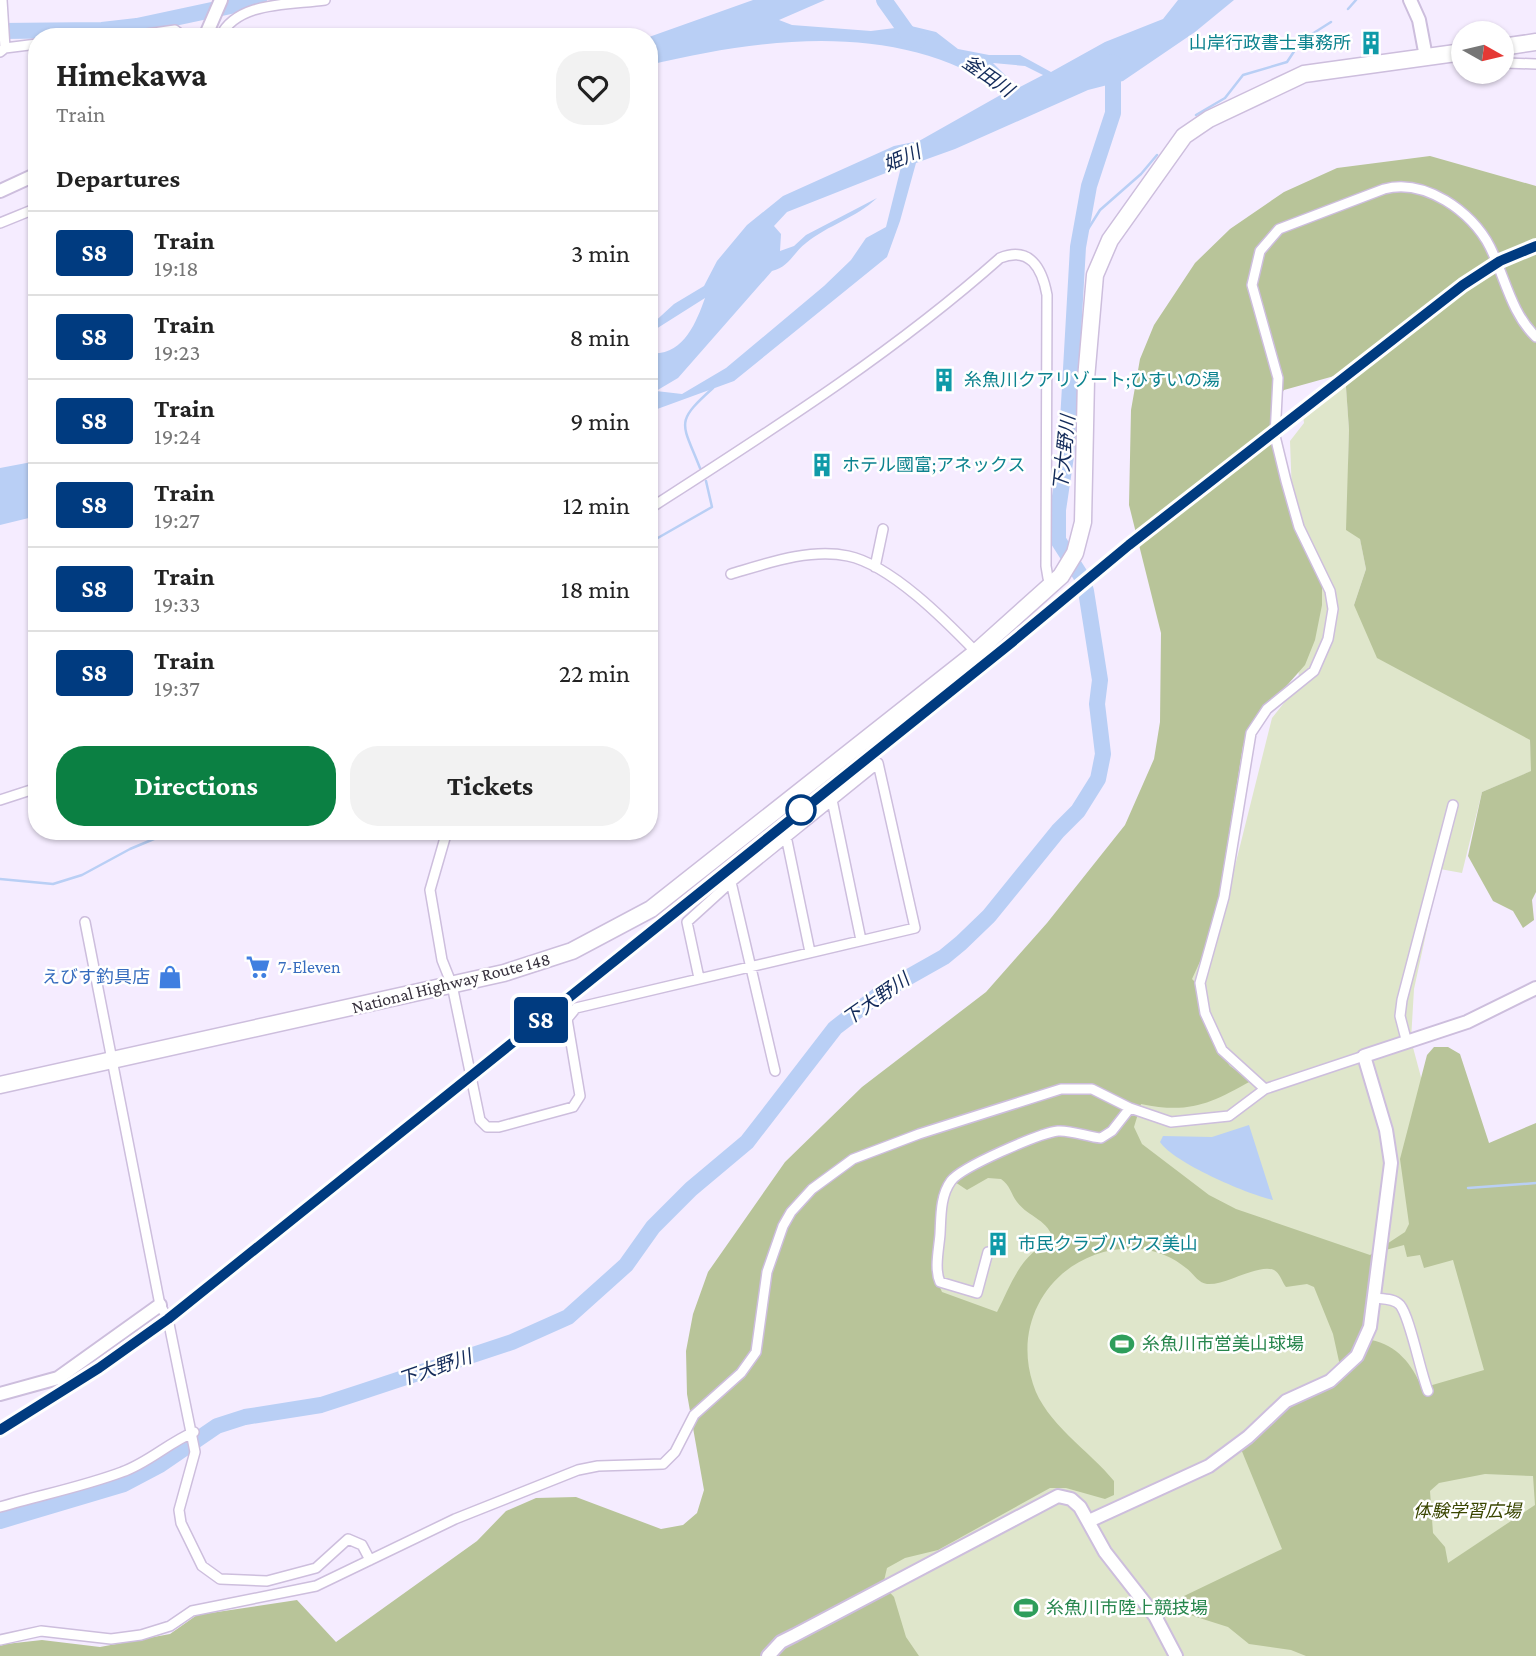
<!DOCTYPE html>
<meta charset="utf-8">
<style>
:root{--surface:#fff;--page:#f2f2f2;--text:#222;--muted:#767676;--line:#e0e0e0;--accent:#0b8043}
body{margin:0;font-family:"Crimson Pro","Noto Sans JP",serif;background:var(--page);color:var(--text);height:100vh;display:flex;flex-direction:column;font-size:26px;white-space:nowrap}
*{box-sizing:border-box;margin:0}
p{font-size:23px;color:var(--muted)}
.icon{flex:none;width:38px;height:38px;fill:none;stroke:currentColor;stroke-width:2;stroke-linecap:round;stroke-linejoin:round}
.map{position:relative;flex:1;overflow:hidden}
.panel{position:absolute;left:28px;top:28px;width:630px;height:812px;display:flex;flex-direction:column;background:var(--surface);border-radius:28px;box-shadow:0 2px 5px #0004}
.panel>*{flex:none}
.badge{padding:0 14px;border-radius:5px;font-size:24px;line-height:46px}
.needle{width:46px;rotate:98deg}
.fabs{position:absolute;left:1451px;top:21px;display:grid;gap:14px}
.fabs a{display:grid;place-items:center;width:63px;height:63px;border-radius:50%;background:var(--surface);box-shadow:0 2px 5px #0004;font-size:35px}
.map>.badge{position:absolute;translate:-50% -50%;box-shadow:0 0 0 4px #fff}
h2{padding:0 28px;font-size:26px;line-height:63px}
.round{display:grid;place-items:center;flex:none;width:74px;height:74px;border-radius:28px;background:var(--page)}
.head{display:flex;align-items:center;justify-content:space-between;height:119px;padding:0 28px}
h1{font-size:33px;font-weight:700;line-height:52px}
.action{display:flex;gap:14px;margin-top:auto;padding:14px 28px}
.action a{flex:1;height:80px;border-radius:28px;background:var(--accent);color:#fff;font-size:28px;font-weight:700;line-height:80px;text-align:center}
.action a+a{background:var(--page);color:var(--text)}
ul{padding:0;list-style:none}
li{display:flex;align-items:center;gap:21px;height:84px;padding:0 28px;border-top:2px solid var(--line)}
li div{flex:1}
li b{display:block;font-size:26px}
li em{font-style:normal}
li .badge{min-width:77px;font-weight:700;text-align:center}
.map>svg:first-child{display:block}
.green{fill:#dfe6cb}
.forest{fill:#b8c499;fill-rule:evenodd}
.water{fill:#b9cff5;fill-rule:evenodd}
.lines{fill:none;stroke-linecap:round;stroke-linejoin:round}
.stream{stroke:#b9cff5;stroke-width:2.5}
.river{stroke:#b9cff5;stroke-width:16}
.minor-casing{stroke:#cdbedd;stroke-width:12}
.tertiary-casing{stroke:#cdbedd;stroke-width:16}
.secondary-casing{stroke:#cdbedd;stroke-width:16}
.trunk-casing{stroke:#cdbedd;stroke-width:19}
.minor{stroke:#fff;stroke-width:9}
.tertiary{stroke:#fff;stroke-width:12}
.secondary{stroke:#fff;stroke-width:12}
.trunk{stroke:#fff;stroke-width:16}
.rail{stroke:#4e4754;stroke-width:2.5;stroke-dasharray:3.5 7;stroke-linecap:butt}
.line-casing{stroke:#fff;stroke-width:16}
.line{stroke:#003b80;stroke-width:10}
.stop-dot{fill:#fff;stroke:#003b80;stroke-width:3.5}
.labels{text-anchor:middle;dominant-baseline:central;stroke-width:5;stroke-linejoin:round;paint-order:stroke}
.culture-label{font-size:18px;fill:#0d838f;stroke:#fff;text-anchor:start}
.shop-label{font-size:18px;fill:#366cbe;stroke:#fff;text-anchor:start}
.street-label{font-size:18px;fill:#37313d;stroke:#fff}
.leisure-label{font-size:18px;fill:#27864d;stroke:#fff;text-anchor:start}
.park-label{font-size:18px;font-style:italic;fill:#3a4600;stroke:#fff}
.water-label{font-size:19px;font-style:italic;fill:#132b5a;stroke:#fff}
</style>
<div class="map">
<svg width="1536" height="1656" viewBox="0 0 1536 1656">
<rect width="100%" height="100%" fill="#f5ecff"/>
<!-- green -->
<path class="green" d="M1345 372 1349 430 1348 477 1366 569 1354 605 1530 740 1532 771 1482 792 1462 873 1440 869 1414 989 1411 1040 1433 1122 1536 1166V1656H729L833 1268 1229 890 1272 718 1299 684 1290 441 1304 423 1301 401Z"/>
<!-- forest -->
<path class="forest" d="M1430 156 1536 186V892L1532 900 1534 920 1523 928 1513 911 1493 901 1468 856 1482 792 1531 771 1530 740 1377 658 1354 605 1366 569 1360 539 1346 530 1349 430 1345 373 1284 390 1275 404 1273 430 1322 584V605L1315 640 1305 665 1249 728 1243 746 1213 933 1192 979 1196 983 1200 1012 1214 1044 1230 1066 1251 1081C1210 1104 1189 1114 1141 1104L1134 1127 1142 1144 1209 1195 1236 1209 1370 1255 1405 1232 1409 1224 1400 1159 1427 1055 1434 1047H1448L1460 1054 1489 1143 1536 1123V1656H1306L1291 1650 1249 1644 1228 1627 1187 1614 1184 1596 1282 1549 1241 1449 1278 1415 1342 1375 1333 1334 1314 1287 1307 1284 1286 1287C1282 1282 1280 1273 1274 1270 1259 1263 1225 1286 1207 1284 1198 1283 1193 1273 1186 1268 1174 1258 1158 1251 1142 1249 1066 1242 1009 1311 1033 1384 1045 1423 1090 1451 1114 1481V1495L1105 1499 1066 1488H1050L938 1550 905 1558 887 1568 883 1585 894 1597 906 1637 919 1656H0V1646L6 1644 42 1640 100 1647 170 1634 197 1615 297 1600 336 1642 477 1541 506 1511 536 1498 576 1497 661 1529 683 1525 697 1513 704 1490 687 1394 686 1351 693 1314 708 1272 785 1162 862 1087 986 992 1047 923 1125 825 1154 759 1160 722 1161 633 1129 505 1131 410 1140 359 1154 325 1195 263 1230 229 1284 192 1337 168ZM949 1178 967 1190 988 1178 1001 1179C1010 1185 1011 1194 1017 1202 1029 1218 1049 1219 1054 1242 1022 1249 1011 1285 997 1312L942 1292 934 1274ZM1404 1245 1407 1257 1420 1255 1424 1268 1453 1260 1484 1370 1422 1388C1412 1364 1397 1345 1371 1340L1382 1251ZM1485 1474 1533 1476 1535 1505 1448 1563 1445 1547 1433 1533 1430 1491 1439 1483Z"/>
<!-- water -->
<path class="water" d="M753 0H825L779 20 792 25 871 31 911 26 936 32 958 49 989 55H1020L1051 72 1105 42 1163 19 1178 0H1234L1195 32 1123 81 1088 90 955 149 916 163 900 221 887 257 734 381 649 412V353C683 357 696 323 705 298L656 329 649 340 650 326 674 304 704 286 717 261 747 225 783 196 894 146 919 141 1004 93C902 20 765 37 649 65V37ZM993 63 1025 66 1043 75 1018 88ZM901 167 886 227 866 238 851 260 824 286 726 368 682 394 656 391 678 378 772 271C789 267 793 253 806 243 828 225 856 218 877 198L806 235 794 246 780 251 781 234 774 226 787 212Z
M37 461V516L0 525V468Z
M1249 1125 1273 1200C1247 1194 1174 1163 1160 1142L1163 1136 1212 1137Z"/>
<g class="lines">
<!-- stream -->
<path class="stream" d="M1348 9 1356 0
M1196 115 1225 98 1243 75 1287 62 1301 41 1331 22
M1078 245 1100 210 1141 174 1157 155
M700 468C682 422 674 423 713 388
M649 543 712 507 706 481
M0 879 53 884 82 875 130 849 173 831
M1468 1188 1536 1183"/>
<!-- river -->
<path class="river" d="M884 0 911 38 918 40
M0 31 102 30 137 26 259 0
M0 1521 124 1484 160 1465 217 1426 245 1417 321 1405 361 1392 512 1342 568 1317 626 1265 653 1227 691 1189 747 1142 835 1028 882 992 944 957 961 943 989 916 1058 831 1078 811 1098 779 1103 754 1097 704 1100 680 1086 591 1081 576 1058 540V510L1066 456 1078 247 1089 186 1113 113V62"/>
<!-- minor casing -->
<g class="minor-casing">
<path id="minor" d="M125 37 175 30 184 37
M220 37C237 1 290 5 325 0
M5 48 37 44
M0 52 5 48 2 0
M1506 63 1536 64
M0 223 37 208
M649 509C770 431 892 354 1000 258 1030 246 1042 268 1047 295L1046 566 1048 578 1055 583
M875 567 883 529
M731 574C768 563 810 548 848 556 891 565 946 621 976 652
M0 800 37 788
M832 800 861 940
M447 831 430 890 442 960 452 985 480 1120 487 1127H499L573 1107 580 1096 567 1019 576 1008 915 928 878 763 731 882 687 922 699 978
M786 836 810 952
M731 882 775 1071
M85 922 160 1305 168 1319 195 1452 179 1510 181 1523 202 1566 220 1579 267 1581 316 1568 348 1539 362 1545 370 1560
M1407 1043 1400 1016 1402 1000 1453 805
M1265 1089 1222 1050 1205 1013 1200 983 1224 897 1251 733 1267 709 1314 671 1328 639 1333 609 1330 591 1299 527 1286 481 1275 436 1278 378 1252 285 1260 251 1279 229 1384 189C1424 178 1472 211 1490 247 1505 277 1511 313 1536 337
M988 1252 977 1293 940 1282C934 1269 939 1248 940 1234 941 1217 940 1196 951 1181 961 1167 1040 1133 1058 1131 1071 1130 1088 1137 1101 1138L1112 1131 1130 1108
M1374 1298C1382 1299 1394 1298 1400 1305 1410 1317 1420 1371 1428 1391
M0 1507C40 1495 82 1487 122 1472 148 1463 168 1443 194 1432
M0 1640 41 1631 111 1639 141 1635 170 1626 192 1611 316 1586 455 1519 578 1470 598 1466 663 1464 675 1452 694 1415 741 1373 756 1352 767 1272 783 1226 791 1212 812 1189 853 1159 919 1134 1061 1089H1092L1130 1108 1171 1122 1229 1116 1265 1089 1364 1056"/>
</g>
<!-- tertiary casing -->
<g class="tertiary-casing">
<path id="tertiary" d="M0 1394 58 1378 160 1305
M1089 1521 1209 1466 1248 1437 1286 1401 1330 1381 1357 1356 1370 1327 1391 1163 1386 1130 1364 1056 1467 1022 1536 988
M768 1656 781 1642 795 1635 1058 1496 1071 1499 1080 1507 1105 1552 1155 1616 1176 1656"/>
</g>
<!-- secondary casing -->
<g class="secondary-casing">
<path id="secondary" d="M1410 0 1419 20 1426 57
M205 37 221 0
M0 191 37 174"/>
</g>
<!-- trunk casing -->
<g class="trunk-casing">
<path id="trunk" d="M1502 47 1536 42
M0 1085 504 973 572 951 651 909 974 654 1061 576 1075 553 1083 522 1086 379 1095 275 1110 240 1184 136 1209 119 1304 74 1463 52"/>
</g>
<!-- minor -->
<use href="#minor" class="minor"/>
<!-- tertiary -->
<use href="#tertiary" class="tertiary"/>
<!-- secondary -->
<use href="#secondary" class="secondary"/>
<!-- trunk -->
<use href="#trunk" class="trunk"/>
<!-- rail -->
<path class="rail" d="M0 1430 99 1368 168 1319 1011 643 1129 545"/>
</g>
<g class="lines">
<!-- line casing -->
<g class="line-casing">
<path id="line" d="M0 1430 99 1368 168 1319 1011 643 1129 545 1463 285 1500 261 1536 246"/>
</g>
<!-- line -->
<use href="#line" class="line"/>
</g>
<!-- icons -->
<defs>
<g id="building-bare" transform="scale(1.89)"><path d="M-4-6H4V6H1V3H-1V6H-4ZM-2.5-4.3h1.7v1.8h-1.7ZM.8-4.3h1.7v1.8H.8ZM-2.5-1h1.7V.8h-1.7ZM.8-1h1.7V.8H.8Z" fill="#0f9aa8" stroke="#fff" stroke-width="2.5" paint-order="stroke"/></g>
<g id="supermarket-bare" transform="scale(1.89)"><path d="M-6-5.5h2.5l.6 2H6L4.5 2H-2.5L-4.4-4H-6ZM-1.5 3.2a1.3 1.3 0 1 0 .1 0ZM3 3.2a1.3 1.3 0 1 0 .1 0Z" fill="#3f7fe0" stroke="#fff" stroke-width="2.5" paint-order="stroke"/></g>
<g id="shop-bare" transform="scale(1.89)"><path d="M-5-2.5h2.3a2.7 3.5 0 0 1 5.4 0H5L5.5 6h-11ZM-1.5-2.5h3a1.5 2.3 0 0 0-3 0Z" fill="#3f7fe0" stroke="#fff" stroke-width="2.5" paint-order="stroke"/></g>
<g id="stadium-bare" transform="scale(1.89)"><path d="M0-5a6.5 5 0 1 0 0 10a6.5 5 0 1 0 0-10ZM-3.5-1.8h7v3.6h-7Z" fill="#2e9e5b" stroke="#fff" stroke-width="2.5" paint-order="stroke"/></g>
</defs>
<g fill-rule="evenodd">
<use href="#building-bare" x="1371" y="43"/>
<use href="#building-bare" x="944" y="380"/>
<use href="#building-bare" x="822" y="465"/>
<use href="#supermarket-bare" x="258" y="967"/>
<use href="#shop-bare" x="170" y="977"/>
<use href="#building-bare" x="998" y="1244"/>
<use href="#stadium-bare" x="1122" y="1344"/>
<use href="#stadium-bare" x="1026" y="1608"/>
</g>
<!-- markers -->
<circle class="stop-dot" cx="801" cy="810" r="14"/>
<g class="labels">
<!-- culture labels -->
<g class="culture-label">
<text x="1351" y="43" text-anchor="end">山岸行政書士事務所</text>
<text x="964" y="380">糸魚川クアリゾート;ひすいの湯</text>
<text x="842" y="465">ホテル國富;アネックス</text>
<text x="1018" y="1244">市民クラブハウス美山</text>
</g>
<!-- shop labels -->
<g class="shop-label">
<text x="278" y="967">7-Eleven</text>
<text x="150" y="977" text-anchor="end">えびす釣具店</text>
</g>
<!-- street labels -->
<g class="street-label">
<text transform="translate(451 983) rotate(-14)">National Highway Route 148</text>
</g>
<!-- leisure labels -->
<g class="leisure-label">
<text x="1142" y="1344">糸魚川市営美山球場</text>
<text x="1046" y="1608">糸魚川市陸上競技場</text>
</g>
<!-- park labels -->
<g class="park-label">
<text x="1467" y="1511">体験学習広場</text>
</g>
<!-- water labels -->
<g class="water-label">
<text transform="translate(988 76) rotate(35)">釜田川</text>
<text transform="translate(902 158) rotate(-23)">姫川</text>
<text transform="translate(1064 453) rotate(-84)">下大野川</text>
<text transform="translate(876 999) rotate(-35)">下大野川</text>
<text transform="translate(435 1368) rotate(-19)">下大野川</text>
</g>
</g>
</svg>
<div class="fabs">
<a><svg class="needle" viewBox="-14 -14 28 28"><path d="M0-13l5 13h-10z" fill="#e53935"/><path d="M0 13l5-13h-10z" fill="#767676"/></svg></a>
</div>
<b class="badge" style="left:541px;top:1020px;background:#003b80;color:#fff">S8</b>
<section class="panel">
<div class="head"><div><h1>Himekawa</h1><p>Train</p></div><a class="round"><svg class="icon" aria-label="heart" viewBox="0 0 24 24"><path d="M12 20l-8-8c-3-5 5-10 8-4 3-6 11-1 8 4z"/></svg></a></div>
<h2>Departures</h2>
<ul>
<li><span class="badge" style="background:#003b80;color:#fff">S8</span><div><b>Train</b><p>19:18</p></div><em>3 min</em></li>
<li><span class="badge" style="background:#003b80;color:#fff">S8</span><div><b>Train</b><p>19:23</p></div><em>8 min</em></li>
<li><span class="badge" style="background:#003b80;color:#fff">S8</span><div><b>Train</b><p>19:24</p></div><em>9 min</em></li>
<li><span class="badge" style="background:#003b80;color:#fff">S8</span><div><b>Train</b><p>19:27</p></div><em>12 min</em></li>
<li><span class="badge" style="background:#003b80;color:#fff">S8</span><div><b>Train</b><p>19:33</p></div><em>18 min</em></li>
<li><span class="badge" style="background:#003b80;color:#fff">S8</span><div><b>Train</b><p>19:37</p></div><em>22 min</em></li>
</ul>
<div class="action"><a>Directions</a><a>Tickets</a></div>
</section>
</div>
